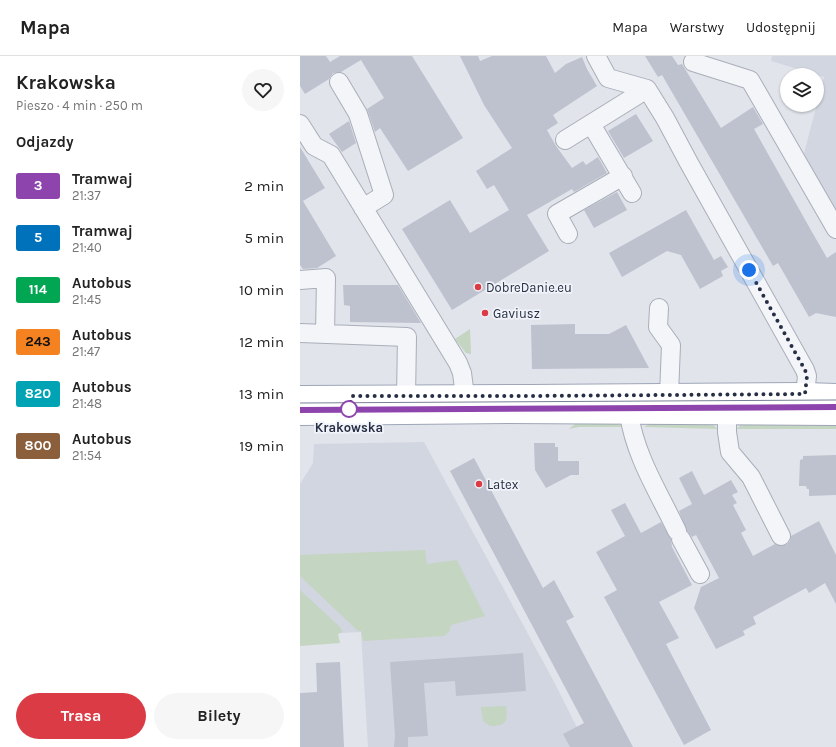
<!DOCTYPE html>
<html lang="pl">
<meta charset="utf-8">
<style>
:root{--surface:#fff;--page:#f6f6f6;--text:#222;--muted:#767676;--line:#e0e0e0;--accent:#da3b44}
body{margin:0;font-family:Karla,sans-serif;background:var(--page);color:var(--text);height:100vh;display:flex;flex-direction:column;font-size:15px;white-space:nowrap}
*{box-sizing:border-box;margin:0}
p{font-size:13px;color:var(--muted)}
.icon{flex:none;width:22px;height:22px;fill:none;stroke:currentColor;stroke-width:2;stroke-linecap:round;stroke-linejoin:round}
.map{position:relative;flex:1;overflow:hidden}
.panel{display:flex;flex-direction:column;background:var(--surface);width:300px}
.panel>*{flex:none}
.badge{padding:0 8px;border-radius:3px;font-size:14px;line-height:26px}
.fabs{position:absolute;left:480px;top:12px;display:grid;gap:8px}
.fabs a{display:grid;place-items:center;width:44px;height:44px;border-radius:50%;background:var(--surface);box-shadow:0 1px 3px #0004;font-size:20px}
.you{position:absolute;width:20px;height:20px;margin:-10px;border:3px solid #fff;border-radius:50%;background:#1a73e8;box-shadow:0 0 0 6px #1a73e833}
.map>.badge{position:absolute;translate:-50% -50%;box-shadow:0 0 0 2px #fff}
h2{padding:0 16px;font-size:15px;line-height:36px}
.round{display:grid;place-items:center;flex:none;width:42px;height:42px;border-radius:21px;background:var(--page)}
.summary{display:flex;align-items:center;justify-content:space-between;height:68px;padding:0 16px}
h1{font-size:19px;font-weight:700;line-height:30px}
.cta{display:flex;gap:8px;margin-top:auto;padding:8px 16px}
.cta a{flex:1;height:46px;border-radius:24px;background:var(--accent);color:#fff;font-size:16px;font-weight:700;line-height:46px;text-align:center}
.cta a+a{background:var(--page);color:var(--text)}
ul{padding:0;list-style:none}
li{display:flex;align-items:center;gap:12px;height:52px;padding:0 16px}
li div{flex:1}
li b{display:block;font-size:15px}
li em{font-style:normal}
li .badge{min-width:44px;font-weight:700;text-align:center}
header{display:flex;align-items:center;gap:24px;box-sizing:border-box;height:56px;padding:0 20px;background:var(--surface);border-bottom:1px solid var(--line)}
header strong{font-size:19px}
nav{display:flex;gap:22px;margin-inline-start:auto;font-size:14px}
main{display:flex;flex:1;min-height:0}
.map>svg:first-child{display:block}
.built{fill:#d2d6e0}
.green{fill:#c4d5c1}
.building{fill:#bdc2ce}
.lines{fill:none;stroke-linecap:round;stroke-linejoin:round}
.minor-casing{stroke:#a9aeb9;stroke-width:20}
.major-casing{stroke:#9fa6b8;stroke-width:24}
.minor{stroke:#f4f5f8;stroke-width:18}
.major{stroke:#fff;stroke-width:22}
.tram{stroke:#798196;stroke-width:1}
.line-casing{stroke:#fff;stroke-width:9}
.line{stroke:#8e44ad;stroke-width:6}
.walk{stroke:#272f44;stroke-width:4;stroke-dasharray:0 7.2}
.poi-dot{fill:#da3b44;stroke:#f0f3f8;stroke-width:1.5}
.stop-dot{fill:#fff;stroke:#8e44ad;stroke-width:2}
.labels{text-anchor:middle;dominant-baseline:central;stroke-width:3.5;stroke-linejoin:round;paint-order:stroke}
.poi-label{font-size:13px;fill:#272f44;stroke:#f0f3f8;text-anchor:start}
.stop-label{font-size:13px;font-weight:bold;fill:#272f44;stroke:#f0f3f8}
</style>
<header>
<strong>Mapa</strong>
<nav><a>Mapa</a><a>Warstwy</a><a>Udostępnij</a></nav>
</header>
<main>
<section class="panel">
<div class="summary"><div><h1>Krakowska</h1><p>Pieszo · 4 min · 250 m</p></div><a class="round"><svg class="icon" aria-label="heart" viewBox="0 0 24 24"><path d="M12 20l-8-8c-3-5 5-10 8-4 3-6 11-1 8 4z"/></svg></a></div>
<h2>Odjazdy</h2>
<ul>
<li><span class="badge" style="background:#8e44ad;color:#fff">3</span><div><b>Tramwaj</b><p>21:37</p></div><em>2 min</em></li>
<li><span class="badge" style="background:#0072bc;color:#fff">5</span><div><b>Tramwaj</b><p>21:40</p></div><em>5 min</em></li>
<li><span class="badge" style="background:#00a651;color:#fff">114</span><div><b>Autobus</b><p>21:45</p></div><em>10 min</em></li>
<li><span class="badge" style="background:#f58220;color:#111">243</span><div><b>Autobus</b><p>21:47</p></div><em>12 min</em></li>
<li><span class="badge" style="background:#00a3b4;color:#fff">820</span><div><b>Autobus</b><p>21:48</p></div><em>13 min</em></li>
<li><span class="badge" style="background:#8b5e3c;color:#fff">800</span><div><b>Autobus</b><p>21:54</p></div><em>19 min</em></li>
</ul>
<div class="cta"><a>Trasa</a><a>Bilety</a></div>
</section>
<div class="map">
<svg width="536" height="691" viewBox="0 0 536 691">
<rect width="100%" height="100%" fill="#e1e4eb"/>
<!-- built -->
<path class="built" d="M472 0H536V162L502 105 524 21 471 5Z
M124 386 252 622 287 691H68L61 576 0 579V428L13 407 14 388Z"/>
<!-- green -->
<path class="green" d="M170 273 171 298 166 297 155 283Z
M351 367H408L413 369 418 373 344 371Z
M447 367 536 369V373H436L441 369Z
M275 368C286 368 315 364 323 371H279L269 373Z
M125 494 127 508 157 504 185 560 151 569 149 576 144 580 63 585 61 575H58L0 520V499Z
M0 534 39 570 43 576 38 578 40 587 0 590Z
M206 650C208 666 206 670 190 670L183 665 181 651Z"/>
<!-- building -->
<path class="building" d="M0 0H26L30 6 40 0H112L163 82 108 115 80 72 75 76 67 53 84 42 61 4 41 16 33 17 29 23 5 38 0 30Z
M160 0H178L180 5 192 0H246L255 17 266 8 282 1 287 13 297 30 253 59 258 67 247 74 256 90 272 112 283 105 286 109 298 101 307 117 274 136 272 133 227 159 249 195 152 254 102 173 150 144 170 177 209 154 194 129 187 133 176 115 212 92 184 49Z
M345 0H372L378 9 382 8 421 72 453 51 463 68 454 73 512 176 527 202 536 196V261L516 257 509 261 478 207 473 210 362 19 358 21Z
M336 58 353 85 324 102 308 75Z
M49 65 56 87 42 96 29 78Z
M0 91 25 132 3 145 36 200 17 212 3 213 0 209Z
M317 136 327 154 294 172 284 154Z
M386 154 414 204 421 200 428 211 421 215 423 220 400 233 381 199 367 195 322 221 309 197Z
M43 229H98L121 267 50 266V250L44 249Z
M275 268V278H309L326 269 349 312 232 313 231 269Z
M234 387H255V391H258V405H279V419H271L246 432 235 414Z
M536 399V439L509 440V433H507L506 430H499L500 404 503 403V400Z
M174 402 243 532 254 524 274 561 266 565 333 691H270L263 678 284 667 150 415Z
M392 415 404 439 431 424 438 436 432 439 437 447 433 449 446 474 441 477 453 500 475 488 480 490 486 489 490 485 491 480 519 465 536 499V548L525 527 509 537 506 532 453 561 456 568 443 575 445 579 416 593 394 552 401 531 419 522 396 479 392 481 387 475 379 455 392 448 379 422Z
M325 447 341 477 361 466 371 483 372 491 392 529 359 546 379 582 366 588 411 674 384 689 304 541 317 534 296 496 325 480 311 454Z
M223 597 226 635 156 640 155 625 124 627 128 680 108 681V691H94L95 680 90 606Z
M40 606 44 691H0V637L17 636 16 607Z"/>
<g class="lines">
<!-- minor casing -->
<g class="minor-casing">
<path id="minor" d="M296 0 308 22 347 33 365 62 389 107 505 314 507 320 505 338
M393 6 450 24 536 173
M39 26 58 58 84 139 63 152
M0 68 14 90 31 99 158 307 162 317 165 340
M291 68 332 137
M265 84 347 33
M268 178 257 158 323 120
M0 224 26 222 25 278
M359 252 358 271 371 289 369 339
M0 277 107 281 106 341
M329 358C335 400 359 437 377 475
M427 358V376L430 396 451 421 481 480
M381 483 400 518"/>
</g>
<!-- major casing -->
<g class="major-casing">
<path id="major" d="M0 341 230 340 505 338 536 339
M0 358 209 356 536 358"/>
</g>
<!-- minor -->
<use href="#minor" class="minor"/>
<!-- major -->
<use href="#major" class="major"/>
<!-- tram -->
<path class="tram" d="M0 347 536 344
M0 354 536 351"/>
</g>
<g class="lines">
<!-- line casing -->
<g class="line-casing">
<path id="line" d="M0 354 536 351"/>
</g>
<!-- line -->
<use href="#line" class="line"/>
<!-- walk -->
<path class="walk" d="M49 353 52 340H230L505 338 507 320 505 314 449 214"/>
</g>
<!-- markers -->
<g class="poi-dot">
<circle cx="178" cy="231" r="4"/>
<circle cx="185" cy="257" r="4"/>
<circle cx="179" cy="428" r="4"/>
</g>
<circle class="stop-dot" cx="49" cy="353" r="8"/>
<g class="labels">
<!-- poi labels -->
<g class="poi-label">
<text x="186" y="231">DobreDanie.eu</text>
<text x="193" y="257">Gaviusz</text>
<text x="187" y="428">Latex</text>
</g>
<!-- stop labels -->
<g class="stop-label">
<text x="49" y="371">Krakowska</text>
</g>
</g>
</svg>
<div class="fabs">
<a><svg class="icon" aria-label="layers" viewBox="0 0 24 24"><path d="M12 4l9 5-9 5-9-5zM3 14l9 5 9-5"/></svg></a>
</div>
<div class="you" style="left:449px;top:214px"></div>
</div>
</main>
